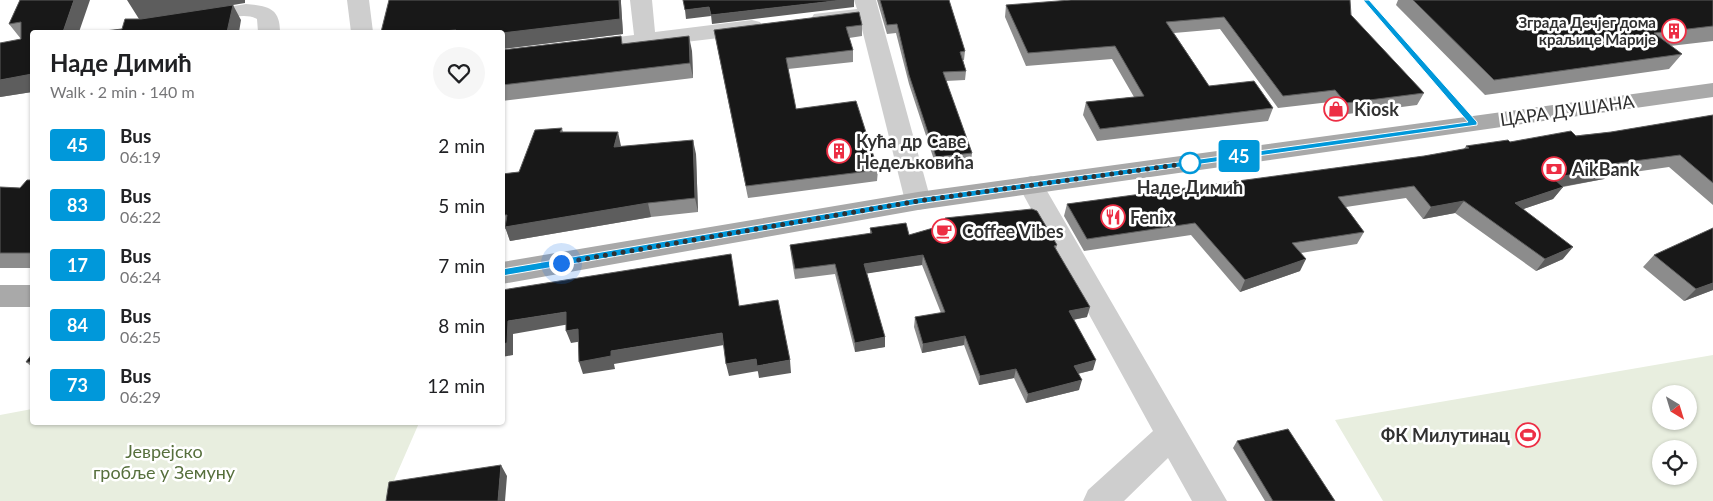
<!DOCTYPE html>
<meta charset="utf-8">
<style>
:root{--surface:#fff;--page:#f6f6f6;--text:#202124;--muted:#757577}
body{margin:0;font-family:Lato,sans-serif;background:var(--page);color:var(--text);height:100vh;display:flex;flex-direction:column;font-size:19px;white-space:nowrap}
*{box-sizing:border-box;margin:0}
p{font-size:16px;color:var(--muted)}
.icon{flex:none;width:28px;height:28px;fill:none;stroke:currentColor;stroke-width:2;stroke-linecap:round;stroke-linejoin:round}
.map{position:relative;flex:1;overflow:hidden}
.sheet{position:absolute;left:30px;top:30px;width:475px;height:395px;display:flex;flex-direction:column;background:var(--surface);border-radius:5px;box-shadow:0 1px 4px #0004}
.sheet>*{flex:none}
.badge{padding:0 10px;border-radius:4px;font-size:18px;line-height:32px}
.needle{width:32px;rotate:142deg}
.controls{position:absolute;left:1652px;top:385px;display:grid;gap:10px}
.controls a{display:grid;place-items:center;width:45px;height:45px;border-radius:50%;background:var(--surface);box-shadow:0 1px 4px #0004;font-size:25px}
.you{position:absolute;width:25px;height:25px;margin:-12px;border:4px solid #fff;border-radius:50%;background:#1a73e8;box-shadow:0 0 0 8px #1a73e833}
.map>.badge{position:absolute;translate:-50% -50%;box-shadow:0 0 0 2px #fff}
.round{display:grid;place-items:center;flex:none;width:52px;height:52px;border-radius:26px;background:var(--page)}
.head{display:flex;align-items:center;justify-content:space-between;height:85px;padding:0 20px}
h1{font-size:24px;font-weight:700;line-height:38px}
ul{padding:0;list-style:none}
li{display:flex;align-items:center;gap:15px;height:60px;padding:0 20px}
li div{flex:1}
li b{display:block;font-size:19px}
li em{font-style:normal}
li .badge{min-width:55px;font-weight:700;text-align:center}
.map>svg:first-child{display:block}
.green{fill:#e8eedf;fill-rule:evenodd}
.lines{fill:none;stroke-linecap:round;stroke-linejoin:round}
.minor{fill:#cecece;fill-rule:evenodd}
.major{fill:#a9a9a9;fill-rule:evenodd}
.wall{fill:#8c8c8c}
.shaded-wall{fill:#5d5d5d}
.building{fill:#181818;stroke:#5d5d5d}
.line{fill:#0098da;stroke:#fff}
.walk{stroke:#313131;stroke-width:5;stroke-dasharray:0 9}
.stop-dot{fill:#fff;stroke:#0098da;stroke-width:2.5}
.labels{text-anchor:middle;dominant-baseline:central;stroke-width:5;stroke-linejoin:round;paint-order:stroke}
.far-poi-label{font-size:15px;font-weight:bold;fill:#313131;stroke:#fff;text-anchor:end}
.poi-label{font-size:18px;font-weight:bold;fill:#313131;stroke:#fff;text-anchor:start}
.street-label{font-size:18px;fill:#313131;stroke:#fff}
.stop-label{font-size:18px;font-weight:bold;fill:#313131;stroke:#fff}
.park-label{font-size:18px;fill:#566f3c;stroke:#fff}
</style>
<div class="map">
<svg width="1713" height="501" viewBox="0 0 1713 501">
<rect width="100%" height="100%" fill="#fff"/>
<!-- green -->
<path class="green" d="M1713 355V501H1383L1335 420ZM1661 394H1689V421H1661ZM1661 449H1689V476H1661Z
M32 409V422L419 423 385 501H0V415Z"/>
<g class="lines">
<!-- minor -->
<path class="minor" d="M347 0H369L373 32H351Z
M630 0H652L655 32 752 20 760 22 763 27 760 32 752 34 586 54 578 52 575 47 578 42 634 35Z
M854 0H876L931 201 927 208 918 210 909 208 905 201 860 21 822 25 814 24 811 19 814 14 857 9Z
M246 4C268 6 280 8 280 32H258L257 19C239 9 213 27 193 23L190 18 193 13Z
M1031 176 1040 179 1227 501H1192L1168 458 1124 501H1083L1088 490 1153 431 1018 185 1022 179Z"/>
<!-- major -->
<path class="major" d="M1713 83V97L918 210 502 284V262L918 192Z
M0 285H32V307H0Z"/>
</g>
<!-- wall -->
<path class="wall" d="M20 0 32 32V92L0 97 21 39 9 24Z
M877 0H949L965 51 964 60H963L966 71 965 80 946 81 972 153 971 162 936 166 909 84 896 33 887 34Z
M1398 0H1713V41L1670 46 1682 54 1669 69 1485 95 1396 5Z
M621 3 623 34 502 49V32H381Z
M1006 5 1351 15 1424 93 1417 105 1340 115 1330 102 1278 108 1220 29 1174 33 1209 86 1273 108 1268 121 1097 141 1083 115 1086 102 1134 97 1112 59 1026 66 1005 17Z
M862 25V36L849 38 853 50V62L788 69 796 109 878 170 877 181 748 198 716 41 714 30Z
M623 44 692 51 693 78 502 101V50Z
M1713 115V205L1669 167 1606 176 1604 179 1563 187 1553 199 1523 209 1563 259 1536 271 1455 213 1423 219 1406 198 1346 207 1364 232 1357 244 1301 253 1300 271 1240 292 1191 235 1084 251 1064 216 1067 204 1424 156 1464 149 1466 146 1611 132Z
M562 128 563 132 621 146 696 154 698 212 651 217 510 241 506 229 502 230V174L519 172Z
M32 180V268H0V187L20 188Z
M945 218 1057 245 1056 249 1087 317 1073 320 1093 370 1078 374 1079 390 1026 403 1014 378 979 385 964 345 922 353 914 327 915 317 941 313 922 265 867 273 885 347 855 352 835 274 795 279 791 255 790 245 870 234V228L909 235 944 225Z
M1654 255 1713 290 1684 301 1643 267Z
M32 354V367L26 362Z
M1237 441 1335 501H1265L1233 448Z"/>
<!-- shaded-wall -->
<path class="shaded-wall" d="M74 0H90L79 32H63Z
M127 0H245V3L233 5 241 20 239 32H227L139 19Z
M619 0H621V3L623 34 502 49V33Z
M843 0H854V7L712 24 711 15Z
M709 7 711 16 686 19 685 10Z
M689 36 692 51 693 78 690 63Z
M32 74V92L0 97V80Z
M618 132 621 146 617 161 614 147Z
M693 140 696 154 698 212 695 198Z
M1613 167 1604 179 1543 190 1553 178Z
M1563 187 1553 199 1506 215 1515 203Z
M1464 201 1455 213 1423 219 1431 207Z
M648 203 651 217 510 241 505 227Z
M1573 247 1563 259 1536 271 1545 259Z
M923 255 922 265 864 274V264Z
M1306 259 1300 271 1240 292 1245 280Z
M1713 283V290L1684 301 1696 289Z
M1090 307 1087 317 1066 321 1069 311Z
M566 312 570 324 513 334V355L502 357V344L508 321Z
M578 329 583 341 571 343 566 331Z
M722 333 724 345 614 364 615 369 583 374 579 362 611 351Z
M965 336 964 345 922 353 923 344Z
M885 337V347L855 352V343Z
M756 359 758 371 729 376 726 364Z
M790 360 791 373 759 378 757 366Z
M1096 360 1093 370 1072 375 1074 366Z
M1016 369 1014 378 979 385 980 376Z
M1082 380 1079 390 1026 403 1028 394Z
M501 465 507 476 505 501H498Z"/>
<!-- building -->
<path class="building" d="M20 0H74L63 32H32V74L0 80V43L21 39V22L9 24Z
M389 0H619L620 19 502 33 455 32 456 30 429 32H381Z
M683 0H843L711 15 709 7 685 10Z
M880 0H949L965 51 960 52 966 71 943 72 972 153 936 157 909 75 897 24 887 25Z
M1071 0H1350L1351 15 1424 93 1346 103 1335 90 1283 96 1224 17 1166 22 1209 86 1254 81 1273 108 1100 129 1086 102 1144 96 1115 46 1028 53 1006 5Z
M1413 0H1713V26L1654 33 1682 54 1494 80Z
M233 5 227 32H96L122 29 125 19H141Z
M859 12 862 25 846 27 853 50 786 58 796 109 856 101 878 170 746 186 714 30Z
M621 36 622 44 689 36 690 63 502 85V50Z
M1713 115V183L1680 155 1611 164 1613 167 1553 178 1563 187 1515 203 1573 247 1545 259 1464 201 1431 207 1414 186 1338 197 1364 232 1292 243 1306 259 1245 280 1195 223 1087 239 1067 204 1424 156 1469 148 1466 146 1508 140 1510 142 1571 131 1576 136 1611 132Z
M562 128 560 132H618L614 147 693 140 695 198 648 203 505 227 507 215H502V174L519 172 535 130Z
M27 180H32V253H0V187L20 188Z
M1032 209 1037 211 1057 245 1054 246 1090 307 1069 311 1096 360 1074 366 1082 380 1028 394 1016 369 980 376 965 336 923 344 915 317 945 312 923 255 864 264 885 337 855 343 835 264 795 269 790 245 872 233 870 228 906 223 909 235 947 224 945 218Z
M1713 228V283L1696 289 1654 255Z
M731 254 739 306 778 300 790 360 757 366 756 359 726 364 722 333 611 351V356L579 362 578 329 566 331V312L508 321 507 343 502 344V290Z
M32 354V362H26Z
M1288 429 1335 501H1273L1237 441Z
M501 465 498 501H386L389 482Z"/>
<!-- line -->
<path class="line" d="M1363 0H1369L1477 122V125L918 204 502 276 498 273 502 269 918 198 1468 122Z"/>
<g class="lines">
<!-- walk -->
<path class="walk" d="M561 263 918 201 1190 163"/>
</g>
<!-- icons -->
<defs>
<g id="building-ring" transform="scale(1.25)"><circle r="9.5" fill="#fff" stroke="#ed2e44" stroke-width="1.5"/><path d="M-4-6H4V6H1V3H-1V6H-4ZM-2.5-4.3h1.7v1.8h-1.7ZM.8-4.3h1.7v1.8H.8ZM-2.5-1h1.7V.8h-1.7ZM.8-1h1.7V.8H.8Z" fill="#ed2e44"/></g>
<g id="shop-ring" transform="scale(1.25)"><circle r="9.5" fill="#fff" stroke="#ed2e44" stroke-width="1.5"/><path d="M-5-2.5h2.3a2.7 3.5 0 0 1 5.4 0H5L5.5 6h-11ZM-1.5-2.5h3a1.5 2.3 0 0 0-3 0Z" fill="#ed2e44"/></g>
<g id="bank-ring" transform="scale(1.25)"><circle r="9.5" fill="#fff" stroke="#ed2e44" stroke-width="1.5"/><path d="M-6-4H6V4H-6ZM0-2.3a2.3 2.3 0 1 0 0 4.6a2.3 2.3 0 1 0 0-4.6Z" fill="#ed2e44"/></g>
<g id="restaurant-ring" transform="scale(1.25)"><circle r="9.5" fill="#fff" stroke="#ed2e44" stroke-width="1.5"/><path d="M-5-6h1v4h1v-4h1v4h1v-4h1v5L-1.5 .5V6h-2V.5L-5-1ZM5-6V6H3V1.5H1.5Q1.5-4 5-6Z" fill="#ed2e44"/></g>
<g id="cafe-ring" transform="scale(1.25)"><circle r="9.5" fill="#fff" stroke="#ed2e44" stroke-width="1.5"/><path d="M-5.5-4.5H6V0H3Q3 3.5 0 3.5H-2.5Q-5.5 3.5-5.5 0ZM3-3.2v2h1.7v-2ZM-6 4.5H4V6H-6Z" fill="#ed2e44"/></g>
<g id="stadium-ring" transform="scale(1.25)"><circle r="9.5" fill="#fff" stroke="#ed2e44" stroke-width="1.5"/><path d="M0-5a6.5 5 0 1 0 0 10a6.5 5 0 1 0 0-10ZM-3.5-1.8h7v3.6h-7Z" fill="#ed2e44"/></g>
</defs>
<g fill-rule="evenodd">
<use href="#building-ring" x="1674" y="31"/>
<use href="#shop-ring" x="1336" y="109"/>
<use href="#building-ring" x="839" y="151"/>
<use href="#bank-ring" x="1554" y="169"/>
<use href="#restaurant-ring" x="1113" y="217"/>
<use href="#cafe-ring" x="944" y="231"/>
<use href="#stadium-ring" x="1528" y="435"/>
</g>
<!-- markers -->
<circle class="stop-dot" cx="1190" cy="163" r="10"/>
<g class="labels">
<!-- far-poi labels -->
<g class="far-poi-label">
<text x="1656" y="22">Зграда Дечјег дома<tspan x="1656" dy="17">краљице Марије</tspan></text>
</g>
<!-- poi labels -->
<g class="poi-label">
<text x="1354" y="109">Kiosk</text>
<text x="856" y="141">Кућа др Саве<tspan x="856" dy="21">Недељковића</tspan></text>
<text x="1572" y="169">AikBank</text>
<text x="1130" y="217">Fenix</text>
<text x="962" y="231">Coffee Vibes</text>
<text x="1510" y="435" text-anchor="end">ФК Милутинац</text>
</g>
<!-- street labels -->
<g class="street-label">
<text transform="translate(1567 110) rotate(-8)">ЦАРА ДУШАНА</text>
</g>
<!-- stop labels -->
<g class="stop-label">
<text x="1190" y="187">Наде Димић</text>
</g>
<!-- park labels -->
<g class="park-label">
<text x="164" y="451">Јеврејско<tspan x="164" dy="21">гробље у Земуну</tspan></text>
</g>
</g>
</svg>
<div class="controls">
<a><svg class="needle" viewBox="-14 -14 28 28"><path d="M0-13l5 13h-10z" fill="#e53935"/><path d="M0 13l5-13h-10z" fill="#757577"/></svg></a>
<a><svg class="icon" aria-label="locate" viewBox="0 0 24 24"><circle cx="12" cy="12" r="6"/><path d="M12 2v4M12 18v4M2 12h4M18 12h4"/></svg></a>
</div>
<div class="you" style="left:561px;top:263px"></div>
<b class="badge" style="left:1239px;top:156px;background:#0098da;color:#fff">45</b>
<section class="sheet">
<div class="head"><div><h1>Наде Димић</h1><p>Walk · 2 min · 140 m</p></div><a class="round"><svg class="icon" aria-label="heart" viewBox="0 0 24 24"><path d="M12 20l-8-8c-3-5 5-10 8-4 3-6 11-1 8 4z"/></svg></a></div>
<ul>
<li><span class="badge" style="background:#0098da;color:#fff">45</span><div><b>Bus</b><p>06:19</p></div><em>2 min</em></li>
<li><span class="badge" style="background:#0098da;color:#fff">83</span><div><b>Bus</b><p>06:22</p></div><em>5 min</em></li>
<li><span class="badge" style="background:#0098da;color:#fff">17</span><div><b>Bus</b><p>06:24</p></div><em>7 min</em></li>
<li><span class="badge" style="background:#0098da;color:#fff">84</span><div><b>Bus</b><p>06:25</p></div><em>8 min</em></li>
<li><span class="badge" style="background:#0098da;color:#fff">73</span><div><b>Bus</b><p>06:29</p></div><em>12 min</em></li>
</ul>
</section>
</div>
